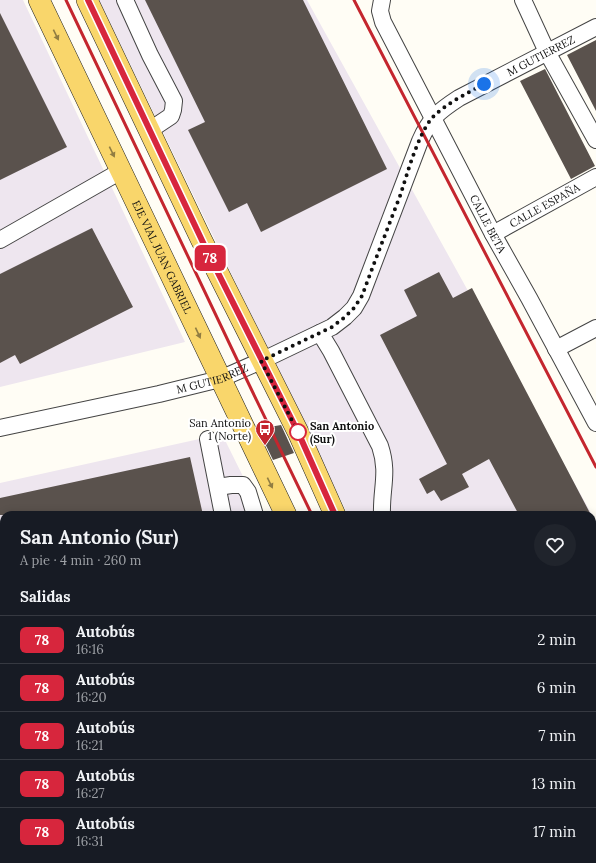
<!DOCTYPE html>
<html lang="es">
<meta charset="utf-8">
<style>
:root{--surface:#171b24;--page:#20242c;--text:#f1f3f6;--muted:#9ea1a6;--line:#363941}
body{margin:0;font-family:Lora,serif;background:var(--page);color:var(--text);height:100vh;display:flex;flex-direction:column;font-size:15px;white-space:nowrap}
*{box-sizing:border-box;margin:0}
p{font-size:13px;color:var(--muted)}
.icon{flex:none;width:22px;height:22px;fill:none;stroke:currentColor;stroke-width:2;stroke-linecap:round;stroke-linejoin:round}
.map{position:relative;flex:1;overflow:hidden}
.sheet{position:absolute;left:0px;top:511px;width:596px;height:352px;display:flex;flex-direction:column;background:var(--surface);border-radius:12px 12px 0 0;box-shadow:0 2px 10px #0003}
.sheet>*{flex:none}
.badge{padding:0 8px;border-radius:6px;font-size:14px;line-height:26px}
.you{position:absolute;width:20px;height:20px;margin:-10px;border:3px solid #fff;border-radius:50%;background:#1a73e8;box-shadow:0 0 0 6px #1a73e833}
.map>.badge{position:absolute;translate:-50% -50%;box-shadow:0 0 0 2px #fff}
h2{padding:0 20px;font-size:15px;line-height:36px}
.round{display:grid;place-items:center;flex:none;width:42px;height:42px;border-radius:21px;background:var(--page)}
.summary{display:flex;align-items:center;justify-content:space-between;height:68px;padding:0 20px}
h1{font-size:19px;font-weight:700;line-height:30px}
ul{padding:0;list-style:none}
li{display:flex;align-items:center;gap:12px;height:48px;padding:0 20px;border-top:1px solid var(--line)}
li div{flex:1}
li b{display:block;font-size:15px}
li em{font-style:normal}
li .badge{min-width:44px;font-weight:700;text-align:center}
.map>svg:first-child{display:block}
.industrial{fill:#eee6ef}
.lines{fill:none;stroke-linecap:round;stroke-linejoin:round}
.stream{stroke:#3f96cf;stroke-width:3.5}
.building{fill:#5a524d}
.minor-casing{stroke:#444;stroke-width:18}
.major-casing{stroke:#222;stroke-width:22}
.minor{stroke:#fff;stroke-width:16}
.major{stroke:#f9d66b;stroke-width:21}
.rail{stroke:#c4262e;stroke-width:3}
.oneway{fill:#917d42}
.line-casing{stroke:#fff;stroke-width:9}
.line{stroke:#d7263d;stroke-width:6}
.walk{stroke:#111;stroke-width:4;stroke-dasharray:0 7.2}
.stop-dot{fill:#fff;stroke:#d7263d;stroke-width:2}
.labels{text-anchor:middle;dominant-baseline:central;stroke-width:4;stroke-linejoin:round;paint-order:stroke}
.street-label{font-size:11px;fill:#111;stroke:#fff}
.poi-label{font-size:11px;fill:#111;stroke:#fff;text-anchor:end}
.stop-label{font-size:11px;font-weight:bold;fill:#111;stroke:#fff;text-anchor:start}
</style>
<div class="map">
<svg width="596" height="863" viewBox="0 0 596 863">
<rect width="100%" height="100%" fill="#fffdf5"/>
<!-- industrial -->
<path class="industrial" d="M0 0H23L185 342 0 387Z
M99 0H307L596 522V863H516L514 859H592V515H348Z
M222 434 262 515H4V697L0 698V483Z"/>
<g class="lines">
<!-- stream -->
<path class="stream" d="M0 762 4 763
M248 859 255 863"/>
</g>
<!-- building -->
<path class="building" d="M145 0H303L387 169 261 232 247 203 229 212 188 130 205 122Z
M0 13 67 147 0 180Z
M596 40V111L567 55Z
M545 69 595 166 571 179 520 81Z
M92 228 133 307 20 364 15 355 0 363V274Z
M439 272 453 298 472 288 591 515H519L489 459 462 474 469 487 441 501 434 490 427 494 419 479 447 464 380 335 417 316 404 290Z
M281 425 294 453 273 460 258 429Z
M190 457 203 515H0V498Z"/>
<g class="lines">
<!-- minor casing -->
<g class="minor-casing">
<g id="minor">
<path d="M125 0 150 55 174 101 173 110 171 116 150 130"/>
<path id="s1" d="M382 0 380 11 383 22 493 234 529 298 596 423"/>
<path d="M523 0 547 52 596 140"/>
<path id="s2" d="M493 234 596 177"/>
<path d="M0 240 121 171"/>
<path d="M320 333 331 351 380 446C389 473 381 488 382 515"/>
<path d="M556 349 596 328"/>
<path id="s3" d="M0 428 159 394 220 379 261 361 332 327 345 317 354 308 361 296 420 141C430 118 439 111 459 98L596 27"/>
<path d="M208 439 223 515"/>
<path d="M218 487 231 485H243L248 492 255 515"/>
<path d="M0 640 4 639"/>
<path d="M592 762 596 760"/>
<path d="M0 792 4 794"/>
<path d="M520 859 522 863"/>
<path d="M51 863 52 859"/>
</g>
</g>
<!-- major casing -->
<g class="major-casing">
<g id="major">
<path id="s4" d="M39 0 286 515"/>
<path d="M87 0 201 239 298 432 335 515"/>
<path d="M451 859 453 863"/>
<path d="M499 859 501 863"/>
</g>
</g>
<!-- minor -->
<use href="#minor" class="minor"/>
<!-- major -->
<use href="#major" class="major"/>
<!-- rail -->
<path class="rail" d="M66 0 242 370 312 515
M354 0 596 467
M476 859 478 863"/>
</g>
<!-- one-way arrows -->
<defs><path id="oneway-solid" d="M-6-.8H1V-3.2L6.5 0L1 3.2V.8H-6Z"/></defs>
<g class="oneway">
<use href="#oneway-solid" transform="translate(56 35) rotate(64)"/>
<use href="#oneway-solid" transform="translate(112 152) rotate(64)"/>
<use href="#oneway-solid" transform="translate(198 333) rotate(65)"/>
<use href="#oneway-solid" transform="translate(270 483) rotate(64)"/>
</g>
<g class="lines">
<!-- line casing -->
<g class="line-casing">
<path id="line" d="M88 0 208 253 298 432 335 515"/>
</g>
<!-- line -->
<use href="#line" class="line"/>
<!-- walk -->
<path class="walk" d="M298 432 261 361 332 327 345 317 354 308 362 296C374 263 387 230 400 196 407 175 418 133 433 117 447 103 466 94 484 84"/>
</g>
<!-- icons -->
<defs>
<g id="bus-pin" transform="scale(1)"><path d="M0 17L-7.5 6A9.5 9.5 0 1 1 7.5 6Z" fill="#c4262e" stroke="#fff"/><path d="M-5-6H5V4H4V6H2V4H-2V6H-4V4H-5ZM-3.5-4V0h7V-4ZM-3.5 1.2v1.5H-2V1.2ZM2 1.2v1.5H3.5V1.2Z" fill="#fff"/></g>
</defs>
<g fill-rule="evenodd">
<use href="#bus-pin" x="265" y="429"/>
</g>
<!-- markers -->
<circle class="stop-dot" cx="298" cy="432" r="8"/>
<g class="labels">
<!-- street labels -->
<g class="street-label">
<text stroke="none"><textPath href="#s3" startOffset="709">M GUTIERREZ</textPath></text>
<text stroke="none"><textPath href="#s2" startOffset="59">CALLE ESPAÑA</textPath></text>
<text stroke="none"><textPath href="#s1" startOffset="250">CALLE BETA</textPath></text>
<text stroke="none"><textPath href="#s4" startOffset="285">EJE VIAL JUAN GABRIEL</textPath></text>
<text stroke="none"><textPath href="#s3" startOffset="218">M GUTIERREZ</textPath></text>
</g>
<!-- poi labels -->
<g class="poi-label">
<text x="251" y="423">San Antonio<tspan x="251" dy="13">1 (Norte)</tspan></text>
</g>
<!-- stop labels -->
<g class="stop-label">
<text x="310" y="426">San Antonio<tspan x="310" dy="13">(Sur)</tspan></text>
</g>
</g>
</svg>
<div class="you" style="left:484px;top:84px"></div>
<b class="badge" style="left:210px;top:258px;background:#d7263d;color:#fff">78</b>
<section class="sheet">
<div class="summary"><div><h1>San Antonio (Sur)</h1><p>A pie · 4 min · 260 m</p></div><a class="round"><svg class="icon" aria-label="heart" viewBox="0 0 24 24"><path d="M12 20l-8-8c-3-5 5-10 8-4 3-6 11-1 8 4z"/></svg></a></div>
<h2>Salidas</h2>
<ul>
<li><span class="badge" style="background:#d7263d;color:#fff">78</span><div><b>Autobús</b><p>16:16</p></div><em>2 min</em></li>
<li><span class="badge" style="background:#d7263d;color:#fff">78</span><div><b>Autobús</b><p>16:20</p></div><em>6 min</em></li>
<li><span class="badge" style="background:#d7263d;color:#fff">78</span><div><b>Autobús</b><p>16:21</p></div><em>7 min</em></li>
<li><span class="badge" style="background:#d7263d;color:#fff">78</span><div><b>Autobús</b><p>16:27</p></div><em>13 min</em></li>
<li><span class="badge" style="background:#d7263d;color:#fff">78</span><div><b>Autobús</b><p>16:31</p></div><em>17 min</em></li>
</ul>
</section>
</div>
